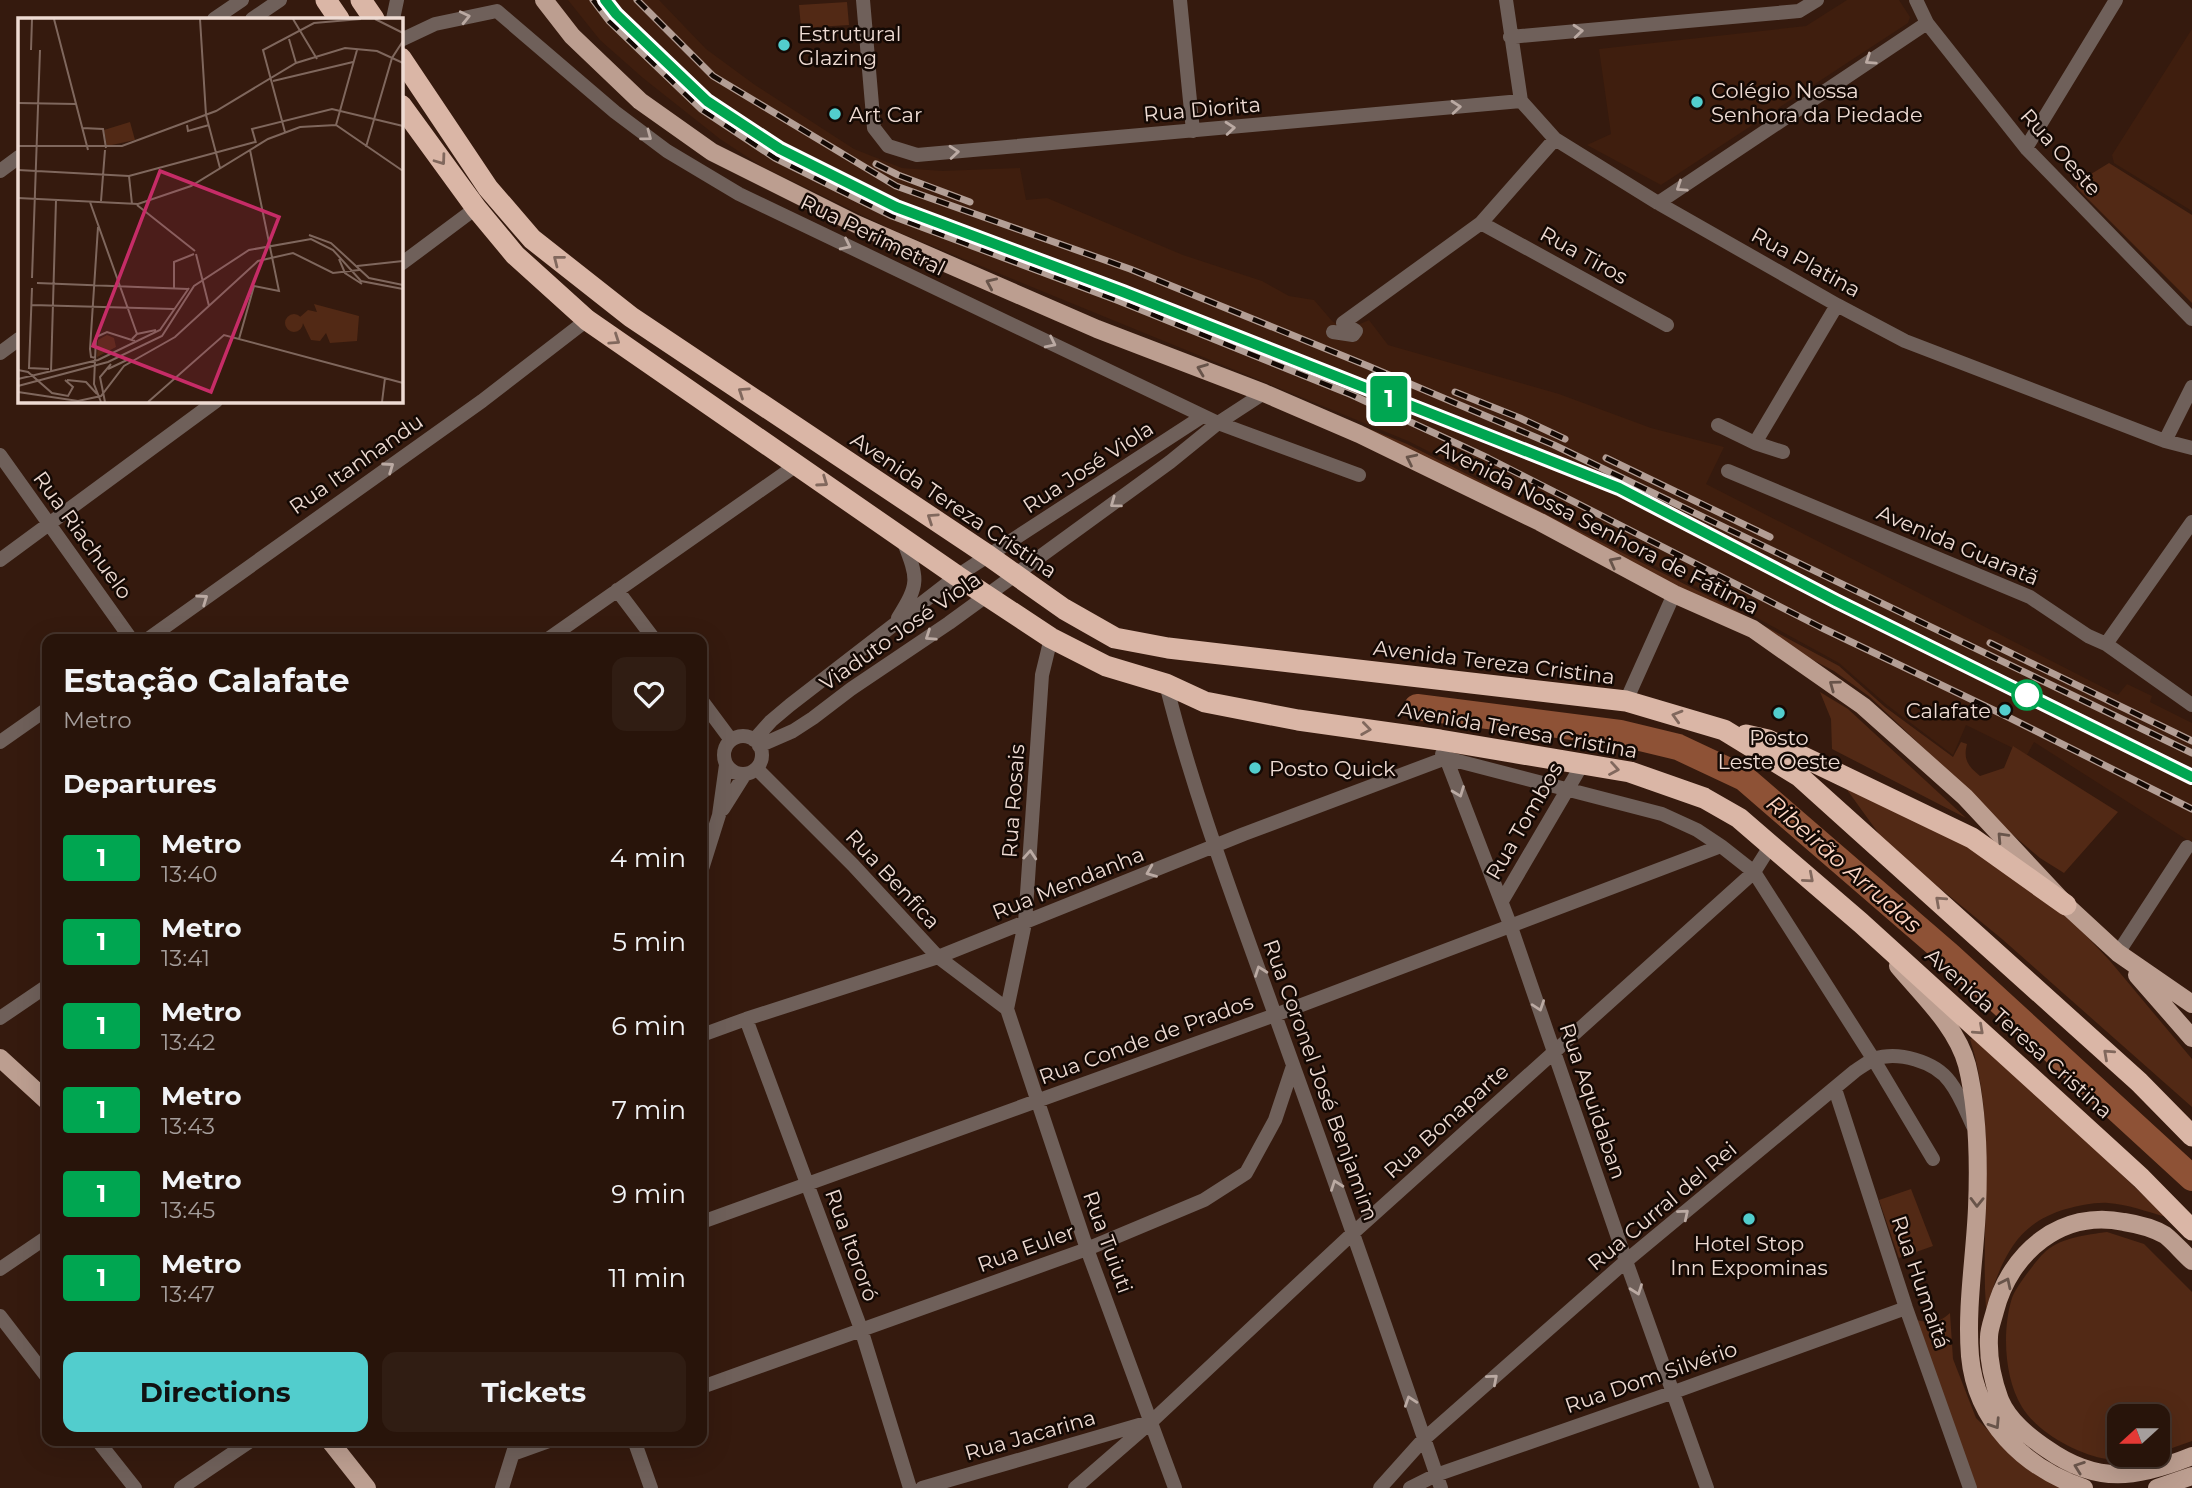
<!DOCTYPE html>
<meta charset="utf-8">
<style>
:root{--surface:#28140a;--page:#301d13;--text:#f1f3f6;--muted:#a59e9c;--line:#44332b;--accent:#52cdcd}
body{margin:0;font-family:Montserrat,sans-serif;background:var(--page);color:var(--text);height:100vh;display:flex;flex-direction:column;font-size:26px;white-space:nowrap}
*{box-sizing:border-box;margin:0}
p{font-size:23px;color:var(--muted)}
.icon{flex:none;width:38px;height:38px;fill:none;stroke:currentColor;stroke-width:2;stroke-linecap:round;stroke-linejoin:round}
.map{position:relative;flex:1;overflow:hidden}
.drawer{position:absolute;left:42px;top:634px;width:665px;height:812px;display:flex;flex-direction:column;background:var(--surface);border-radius:14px;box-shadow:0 7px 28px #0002,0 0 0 2px var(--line)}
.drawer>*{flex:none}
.badge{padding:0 14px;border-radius:5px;font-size:24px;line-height:46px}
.needle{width:46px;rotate:249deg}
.fabs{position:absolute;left:2107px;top:1404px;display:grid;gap:14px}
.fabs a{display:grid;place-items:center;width:63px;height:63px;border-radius:14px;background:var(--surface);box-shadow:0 7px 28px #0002,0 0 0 2px var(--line);font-size:35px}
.map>.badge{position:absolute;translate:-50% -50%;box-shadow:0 0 0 4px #fff}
h2{padding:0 21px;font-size:26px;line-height:63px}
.round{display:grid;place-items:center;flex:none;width:74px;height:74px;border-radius:14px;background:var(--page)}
.summary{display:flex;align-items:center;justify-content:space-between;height:119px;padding:0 21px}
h1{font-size:33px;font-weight:700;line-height:52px}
.cta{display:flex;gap:14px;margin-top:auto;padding:14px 21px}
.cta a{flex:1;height:80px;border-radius:14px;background:var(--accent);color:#111;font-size:28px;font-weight:700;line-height:80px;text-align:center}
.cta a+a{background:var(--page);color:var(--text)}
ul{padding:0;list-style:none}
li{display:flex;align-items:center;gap:21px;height:84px;padding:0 21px}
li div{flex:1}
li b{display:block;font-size:26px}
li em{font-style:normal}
li .badge{min-width:77px;font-weight:700;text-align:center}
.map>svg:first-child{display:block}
.built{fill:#3f1e0e}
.green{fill:#522915}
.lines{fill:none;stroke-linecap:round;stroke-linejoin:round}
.river{stroke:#8e5236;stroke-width:26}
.minor{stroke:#6f605a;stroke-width:14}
.major{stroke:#bc9e90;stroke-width:18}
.highway{stroke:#dab6a6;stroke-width:21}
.rail-casing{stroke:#b39e95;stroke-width:7}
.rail{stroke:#140904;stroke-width:4.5;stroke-dasharray:13;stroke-linecap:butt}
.oneway{stroke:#bbaaa3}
.oneway2{stroke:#81685d}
.oneway3{stroke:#68544a}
.line-casing{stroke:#fff;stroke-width:16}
.line{stroke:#00a651;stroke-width:10}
.poi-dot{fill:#52cdcd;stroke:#140904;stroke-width:2.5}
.stop-dot{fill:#fff;stroke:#00a651;stroke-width:3.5}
.labels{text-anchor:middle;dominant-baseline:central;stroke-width:5;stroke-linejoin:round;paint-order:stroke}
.poi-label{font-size:21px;fill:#eedbd3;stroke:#140904;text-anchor:start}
.street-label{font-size:21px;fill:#eedbd3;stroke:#140904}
.water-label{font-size:23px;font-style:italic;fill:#fdd7c6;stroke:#140904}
.inset-road{fill:none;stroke:#7f675d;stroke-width:2}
.view{fill:#c62c67;fill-opacity:0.15;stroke:#c62c67;stroke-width:3.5}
.inset-edge{fill:none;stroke:#eedbd3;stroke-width:3.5}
</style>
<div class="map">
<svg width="2192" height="1488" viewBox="0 0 2192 1488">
<rect width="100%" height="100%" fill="#351a0e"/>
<!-- built -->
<path class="built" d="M568 0H659L706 49 755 85 854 149 902 168 942 171 1020 168 1026 200 1047 198 1183 255 1262 281 1289 296 1314 300 1332 321 1346 330 1369 320 1388 345 1559 394 1651 428 1724 447 1706 484 2118 695 2127 684 2152 696 2150 702 2192 723V843L2034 742 2027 755 1966 725 1953 755 1887 705 1839 663 1748 613 1408 441 893 230 761 166 720 139 643 78 600 40Z
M1847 0H1899L1910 17 1908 23 1661 185 1587 145 1611 134 1599 49 1806 26Z
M2192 29V211L2114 163 2112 155Z"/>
<!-- green -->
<path class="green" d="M847 2 849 25 801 28 799 5Z
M2109 163 2192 215V303L2076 187 2078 182Z
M1238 376 1407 444 1718 601 1839 666 1885 707 1953 757 1961 742 1967 744C1963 760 1968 766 1980 776L2004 768 2013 746 2118 812 2064 873 2040 858 1992 817 1954 777 1870 697 1834 671 1663 582Z
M1820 692 1848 709 1966 818 1832 749 1831 719Z
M1845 787 1968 841 2061 909 2110 961 2192 1059V1107L2002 939 1887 845Z
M1975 1037 2004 1067 2052 1108 2166 1217C2148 1212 2127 1204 2108 1203 2095 1202 2078 1206 2066 1209 2014 1224 2001 1262 1986 1309 1980 1219 1998 1127 1970 1039Z
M1911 1189 1933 1246 1899 1258 1879 1200Z
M2107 1232 2144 1244 2192 1292V1441L2158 1453V1416H2119V1454H2149C2136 1456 2120 1460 2107 1459 2078 1455 2037 1432 2022 1407 2004 1378 2002 1330 2012 1298 2015 1288 2038 1258 2046 1251 2063 1237 2086 1235 2107 1232Z
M1950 1313 1953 1359 1976 1418 2013 1455 2068 1485 2094 1488H1974L1916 1320C1931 1323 1938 1324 1950 1313Z"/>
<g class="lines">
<!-- river -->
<path class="river" d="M1417 707 1620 733 1678 747 1744 778 1949 955 2192 1178"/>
<!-- minor -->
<path class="minor" d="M863 0 874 128 888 146 917 155 1521 101
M1180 0 1193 131
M1506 0 1521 101 1555 139 1658 203 1837 305 1905 341 2165 441 2192 448
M1916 0 1927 23 2026 148 2192 319
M214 19 242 0
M252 19 280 0
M393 19 397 0
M1510 37 1799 11 1817 0
M401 40 435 24 497 11 615 112 667 151 739 194 1218 423 1359 475
M2026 148 2116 0
M0 171 19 157
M1658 203 1927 23
M1481 223 1667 325
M401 264 476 208
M1333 332 1353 335 1356 331 1343 323 1481 223 1555 139
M0 353 19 339
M1718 425 1755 443
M2165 441 2192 387
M1783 452 1755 443 1837 305
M0 455 131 639
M1728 471 2030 597 2088 636 2106 644 2192 705
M0 560 216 401
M617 590 654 639
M898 618C920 583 918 579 903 540
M1051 638 1042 675 1025 923 1007 1009 1087 1249 1175 1488
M148 639 482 401 587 320
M548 639 798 464
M2106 644 2192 522
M1166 684C1194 796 1235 903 1274 1012 1331 1170 1387 1329 1441 1488
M702 701 731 740
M1626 701 1674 594
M724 755a19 19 0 1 1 38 0a19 19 0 1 1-38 0Z
M754 740 771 721 790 705 957 576 1203 416
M0 742 47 709
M759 746 793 731 813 718 851 689 949 623 1170 462 1218 423 1264 393
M1442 754 1446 758 1511 927 1626 1261 1707 1488
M757 769 853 865 938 957 1007 1009
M723 809 745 774
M702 869 719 815 726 765
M1502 901 1583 763
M2118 953 2187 847
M0 1018 47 986
M746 1019 861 1329 910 1488
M702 1035 746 1019 938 957 1244 834 1446 758 1662 814 1697 830 1721 846
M1835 1089 1906 1308 1970 1488
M702 1222 1275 1015 1721 846 1754 872 1874 1060 1933 1159
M0 1269 47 1237
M0 1316 47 1377
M702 1387 1087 1249 1204 1200 1246 1173 1275 1120 1293 1066
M97 1440 135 1488
M634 1440 651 1488
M513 1454 552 1440
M181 1488 252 1440
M502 1488 517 1440
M922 1488 1146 1423
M1075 1488 1151 1422 1353 1233 1754 872 1771 845
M1380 1488 1423 1440 1626 1261 1855 1071C1861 1067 1868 1062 1874 1059 1898 1051 1935 1061 1950 1082 1960 1095 1966 1111 1973 1126
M1410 1488 1436 1475 1674 1392 1906 1308"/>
<!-- major -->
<path class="major" d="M544 0 572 36 640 101 712 152 856 224 1097 329 1264 393 1359 434 1540 522 1674 594 1753 629 1863 706 1965 797 2066 905 2118 953 2192 1004
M1898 966C1923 996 1957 1027 1967 1065 1978 1110 1979 1161 1977 1208 1975 1257 1966 1306 1970 1356 1976 1421 2024 1468 2084 1488
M2137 975 2192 1038
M0 1058 47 1101
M2192 1261C2183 1253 2174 1242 2165 1235 2153 1228 2137 1224 2124 1222 2062 1209 2010 1252 1995 1311 1993 1319 1989 1329 1989 1337 1988 1357 1993 1381 2000 1400 2009 1421 2028 1436 2047 1449 2098 1485 2137 1478 2192 1456
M329 1440 367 1488
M2157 1488 2192 1476"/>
<!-- highway -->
<path class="highway" d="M326 0 339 19
M361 0 374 19
M401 58 488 188 532 239 631 317 989 556 1064 609 1115 638 1168 648 1626 701 1724 730 1799 776 2139 1082 2192 1136
M401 105 476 208 515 255 587 320 957 576 1051 638 1106 666 1166 684 1205 702 1298 720 1440 740 1630 772 1704 798 1739 818 1861 923 2048 1093 2141 1178 2192 1230
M1746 735 1768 740 1972 838 2066 905"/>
<!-- rail casing -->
<g class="rail-casing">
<path id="rail" d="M593 0 609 21 701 109 775 158 892 216 1119 301 1352 395 1488 458 1820 627 2004 715 2192 809
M637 0 713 76 896 186 1130 269 1368 366 1554 445 2192 753
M876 164 898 175 970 202
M1346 382 1619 488 1836 601 2192 777
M1455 392 1520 418 1565 439
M1606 458 1770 537
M1990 643 2192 741"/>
</g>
<!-- rail -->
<use href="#rail" class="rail"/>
</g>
<!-- one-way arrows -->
<defs><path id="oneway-chevron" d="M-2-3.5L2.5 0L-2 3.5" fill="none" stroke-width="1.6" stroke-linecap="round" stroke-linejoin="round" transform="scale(1.75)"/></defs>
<g class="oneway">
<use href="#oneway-chevron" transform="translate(465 17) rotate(-13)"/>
<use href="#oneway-chevron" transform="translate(1578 31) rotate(-5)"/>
<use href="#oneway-chevron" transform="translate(1870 60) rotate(146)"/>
<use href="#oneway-chevron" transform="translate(1456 107) rotate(-5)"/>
<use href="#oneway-chevron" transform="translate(1230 128) rotate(-5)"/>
<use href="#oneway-chevron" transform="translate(647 136) rotate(37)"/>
<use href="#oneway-chevron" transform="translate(954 152) rotate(-5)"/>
<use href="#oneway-chevron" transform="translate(1681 187) rotate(146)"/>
<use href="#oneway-chevron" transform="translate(846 245) rotate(26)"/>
<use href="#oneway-chevron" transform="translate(1051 343) rotate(26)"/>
<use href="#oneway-chevron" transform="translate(389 467) rotate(-35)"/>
<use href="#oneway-chevron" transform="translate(1115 503) rotate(144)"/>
<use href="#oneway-chevron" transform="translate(203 599) rotate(-35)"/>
<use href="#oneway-chevron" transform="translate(930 636) rotate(146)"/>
<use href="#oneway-chevron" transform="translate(1459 792) rotate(69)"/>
<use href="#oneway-chevron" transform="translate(1030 855) rotate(-86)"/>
<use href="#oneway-chevron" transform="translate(1151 872) rotate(158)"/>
<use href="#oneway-chevron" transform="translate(1260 971) rotate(-110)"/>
<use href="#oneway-chevron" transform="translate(1539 1006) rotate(71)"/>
<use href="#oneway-chevron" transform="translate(1336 1185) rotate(-110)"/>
<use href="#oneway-chevron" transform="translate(1684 1214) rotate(-40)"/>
<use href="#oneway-chevron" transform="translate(1637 1290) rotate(70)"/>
<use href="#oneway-chevron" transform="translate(1493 1379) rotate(-41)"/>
<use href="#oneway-chevron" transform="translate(1410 1401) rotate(-109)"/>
</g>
<g class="oneway2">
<use href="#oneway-chevron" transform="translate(441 160) rotate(54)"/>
<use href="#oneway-chevron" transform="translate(558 260) rotate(-142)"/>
<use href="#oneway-chevron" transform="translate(615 340) rotate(34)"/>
<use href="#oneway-chevron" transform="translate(743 392) rotate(-146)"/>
<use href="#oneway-chevron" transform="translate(823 482) rotate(35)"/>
<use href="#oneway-chevron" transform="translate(932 518) rotate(-146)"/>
<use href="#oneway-chevron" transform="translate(1677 716) rotate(-164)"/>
<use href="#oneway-chevron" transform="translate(1366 729) rotate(8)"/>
<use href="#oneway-chevron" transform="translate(1614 769) rotate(10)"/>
<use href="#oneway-chevron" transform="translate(1809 878) rotate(41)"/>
<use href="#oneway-chevron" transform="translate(1940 901) rotate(-138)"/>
<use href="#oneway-chevron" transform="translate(1979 1030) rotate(42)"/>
<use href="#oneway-chevron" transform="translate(2108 1054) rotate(-138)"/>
</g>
<g class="oneway3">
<use href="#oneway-chevron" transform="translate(991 283) rotate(-156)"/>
<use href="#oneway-chevron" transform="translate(1202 369) rotate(-159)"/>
<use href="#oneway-chevron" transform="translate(1411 459) rotate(-154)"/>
<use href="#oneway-chevron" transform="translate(1614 562) rotate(-152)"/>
<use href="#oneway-chevron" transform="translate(1834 685) rotate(-144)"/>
<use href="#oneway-chevron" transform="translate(2002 837) rotate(-133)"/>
<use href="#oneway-chevron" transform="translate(1977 1202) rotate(91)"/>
<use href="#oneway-chevron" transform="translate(2006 1283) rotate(-64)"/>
<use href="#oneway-chevron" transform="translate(1995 1424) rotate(57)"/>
<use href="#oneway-chevron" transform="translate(2079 1467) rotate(-160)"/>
</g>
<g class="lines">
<!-- line casing -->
<g class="line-casing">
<path id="line" d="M605 0 616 14 707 101 780 149 896 207 1123 292 1619 488 1836 601 2192 777"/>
</g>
<!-- line -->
<use href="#line" class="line"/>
</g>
<!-- markers -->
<g class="poi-dot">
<circle cx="784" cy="45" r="7"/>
<circle cx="1697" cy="102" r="7"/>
<circle cx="835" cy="114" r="7"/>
<circle cx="2005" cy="710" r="7"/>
<circle cx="1779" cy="713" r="7"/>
<circle cx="1255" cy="768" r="7"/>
<circle cx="1749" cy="1219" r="7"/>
</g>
<circle class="stop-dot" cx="2027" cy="695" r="14"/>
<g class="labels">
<!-- poi labels -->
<g class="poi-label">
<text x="798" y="33">Estrutural<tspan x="798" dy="24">Glazing</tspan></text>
<text x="1711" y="90">Colégio Nossa<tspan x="1711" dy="24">Senhora da Piedade</tspan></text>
<text x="849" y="114">Art Car</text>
<text x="1991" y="710" text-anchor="end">Calafate</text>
<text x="1779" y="737" text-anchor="middle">Posto<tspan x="1779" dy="24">Leste Oeste</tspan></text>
<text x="1269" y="768">Posto Quick</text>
<text x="1749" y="1243" text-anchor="middle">Hotel Stop<tspan x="1749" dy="24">Inn Expominas</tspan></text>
</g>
<!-- street labels -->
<g class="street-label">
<text transform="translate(1202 109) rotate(-5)">Rua Diorita</text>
<text transform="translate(2061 152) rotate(48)">Rua Oeste</text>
<text transform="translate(873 235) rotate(26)">Rua Perimetral</text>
<text transform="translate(1584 255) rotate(29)">Rua Tiros</text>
<text transform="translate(1806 262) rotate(29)">Rua Platina</text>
<text transform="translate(356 464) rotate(-35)">Rua Itanhandu</text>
<text transform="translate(1088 467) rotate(-33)">Rua José Viola</text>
<text transform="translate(954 505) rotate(34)">Avenida Tereza Cristina</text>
<text transform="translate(1598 527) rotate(27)">Avenida Nossa Senhora de Fátima</text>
<text transform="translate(83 535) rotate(54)">Rua Riachuelo</text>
<text transform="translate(1958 545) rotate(23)">Avenida Guaratã</text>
<text transform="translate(900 631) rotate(-35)">Viaduto José Viola</text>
<text transform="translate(1494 662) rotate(7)">Avenida Tereza Cristina</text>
<text transform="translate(1518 730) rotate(10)">Avenida Teresa Cristina</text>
<text transform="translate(1013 801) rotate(-86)">Rua Rosais</text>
<text transform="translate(1524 821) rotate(-60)">Rua Tombos</text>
<text transform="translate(893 879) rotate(47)">Rua Benfica</text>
<text transform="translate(1068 883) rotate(-22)">Rua Mendanha</text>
<text transform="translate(2019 1033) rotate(42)">Avenida Teresa Cristina</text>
<text transform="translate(1146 1039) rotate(-20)">Rua Conde de Prados</text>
<text transform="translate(1321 1080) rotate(70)">Rua Coronel José Benjamim</text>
<text transform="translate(1593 1101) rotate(71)">Rua Aquidaban</text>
<text transform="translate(1446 1121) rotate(-42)">Rua Bonaparte</text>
<text transform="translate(1662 1206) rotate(-40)">Rua Curral del Rei</text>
<text transform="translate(1108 1242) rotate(70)">Rua Tuiuti</text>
<text transform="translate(852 1245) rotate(70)">Rua Itororó</text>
<text transform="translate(1026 1248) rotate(-20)">Rua Euler</text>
<text transform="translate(1921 1282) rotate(71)">Rua Humaitá</text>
<text transform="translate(1651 1377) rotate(-19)">Rua Dom Silvério</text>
<text transform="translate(1030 1435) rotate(-16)">Rua Jacarina</text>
</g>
<!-- water labels -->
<g class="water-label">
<text transform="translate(1844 864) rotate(41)">Ribeirão Arrudas</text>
</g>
</g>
<!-- overview -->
<g transform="translate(18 18)">
<rect width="385" height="385" fill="#351a0e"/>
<path d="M112 104 117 122 89 128 86 112ZM296 286 341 298 339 323 312 325 308 315 302 323 293 322 282 299 290 292 299 294ZM267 305a9 9 0 1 1 18 0a9 9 0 1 1-18 0ZM89 317 96 320 98 329 79 339 80 322Z" fill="#522915"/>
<path class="inset-road" d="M36 1 70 132M182 1 188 97 202 150M275 1 299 41M357 1 385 15M271 21 278 45M13 32 14 1M255 63 335 44M0 85 58 86M169 107 170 113 191 107M318 107 339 32M64 110 85 111 88 130M267 114 245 32 296 5 343 1M238 125 234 111 314 91 385 108M0 128H104L198 93 278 45 327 30 359 33 385 45M348 129 374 40 385 23M0 152 111 158 237 124M111 158 114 186M0 180 120 186 173 168 250 121 282 109 318 107 385 153M83 183 87 132M72 184 119 316M119 187 177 233M291 217 313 225 351 260 385 267M178 236 191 288M321 241 327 255 344 266M339 248 385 243M14 260 22 32M19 265 170 271M14 270 11 350 31 351M156 270V244L176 236M14 287 156 291M114 321 119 316 138 312M221 321 236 268 261 273 232 132M78 340 73 339 72 331 80 209M90 351 109 342M0 352 10 354 34 375 50 378 55 369 47 362M33 354 38 182M0 361 80 342 142 312 171 270M49 362 68 364 79 376M0 368 90 344 144 318 176 268 231 232 293 221 315 232 343 263 385 271M0 374 60 383 83 378 106 348 157 319 240 243 275 235 315 255 341 252M83 384 76 366 78 319 89 314 117 323M87 384 82 359 93 346M130 384 206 317 385 365M364 384 367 360"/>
<path class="view" d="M142 153 261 199 193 374 75 328Z"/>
<rect width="385" height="385" class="inset-edge"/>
</g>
</svg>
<div class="fabs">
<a><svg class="needle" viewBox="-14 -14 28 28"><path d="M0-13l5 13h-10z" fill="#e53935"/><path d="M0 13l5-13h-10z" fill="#a59e9c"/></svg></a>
</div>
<b class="badge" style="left:1389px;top:399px;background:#00a651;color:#fff">1</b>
<section class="drawer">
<div class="summary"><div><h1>Estação Calafate</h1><p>Metro</p></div><a class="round"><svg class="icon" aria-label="heart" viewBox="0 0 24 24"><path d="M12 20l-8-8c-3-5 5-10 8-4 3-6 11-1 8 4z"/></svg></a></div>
<h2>Departures</h2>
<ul>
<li><span class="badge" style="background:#00a651;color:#fff">1</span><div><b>Metro</b><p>13:40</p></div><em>4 min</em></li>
<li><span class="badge" style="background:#00a651;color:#fff">1</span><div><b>Metro</b><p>13:41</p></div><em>5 min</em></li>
<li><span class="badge" style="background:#00a651;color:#fff">1</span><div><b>Metro</b><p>13:42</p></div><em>6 min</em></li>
<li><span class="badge" style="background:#00a651;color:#fff">1</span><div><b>Metro</b><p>13:43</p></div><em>7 min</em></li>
<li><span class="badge" style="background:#00a651;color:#fff">1</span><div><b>Metro</b><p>13:45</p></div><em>9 min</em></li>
<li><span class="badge" style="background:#00a651;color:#fff">1</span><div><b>Metro</b><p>13:47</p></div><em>11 min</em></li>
</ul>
<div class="cta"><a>Directions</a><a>Tickets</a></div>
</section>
</div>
